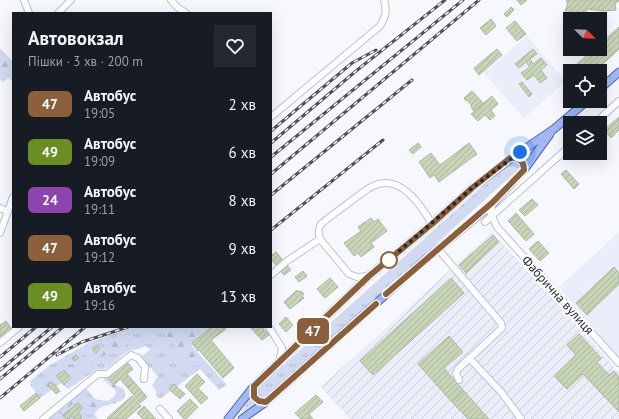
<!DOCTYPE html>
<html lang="uk">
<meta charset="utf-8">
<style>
:root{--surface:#171b24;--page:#242831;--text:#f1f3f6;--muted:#9ea1a6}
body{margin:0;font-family:"PT Sans",sans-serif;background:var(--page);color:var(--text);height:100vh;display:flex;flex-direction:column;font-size:15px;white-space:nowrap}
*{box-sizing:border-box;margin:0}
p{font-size:13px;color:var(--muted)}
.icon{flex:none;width:22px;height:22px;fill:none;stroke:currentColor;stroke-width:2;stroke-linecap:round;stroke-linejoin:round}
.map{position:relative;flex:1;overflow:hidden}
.panel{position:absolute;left:12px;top:12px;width:260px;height:316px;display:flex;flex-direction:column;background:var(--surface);border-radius:0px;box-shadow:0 4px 16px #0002}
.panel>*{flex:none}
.badge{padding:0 8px;border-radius:6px;font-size:14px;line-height:26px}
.needle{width:26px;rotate:113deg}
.tools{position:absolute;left:563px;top:12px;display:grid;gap:8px}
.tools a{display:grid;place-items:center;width:44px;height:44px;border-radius:0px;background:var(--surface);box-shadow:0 4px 16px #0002;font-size:20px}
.you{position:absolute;width:20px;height:20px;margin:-10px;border:3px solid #fff;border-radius:50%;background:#1a73e8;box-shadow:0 0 0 6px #1a73e833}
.map>.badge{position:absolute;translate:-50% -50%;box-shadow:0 0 0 2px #fff}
.round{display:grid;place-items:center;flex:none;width:42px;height:42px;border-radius:0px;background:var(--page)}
.headline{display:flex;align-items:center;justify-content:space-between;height:68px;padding:0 16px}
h1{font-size:19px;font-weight:700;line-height:30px}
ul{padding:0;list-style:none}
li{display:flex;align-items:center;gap:12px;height:48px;padding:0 16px}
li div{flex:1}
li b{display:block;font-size:15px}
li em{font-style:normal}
li .badge{min-width:44px;font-weight:700;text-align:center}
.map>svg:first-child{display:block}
.built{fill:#e9eefa}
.industrial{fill:url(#industrial-furrows)}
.grass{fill:url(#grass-tufts)}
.forest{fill:url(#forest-firs)}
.building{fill:url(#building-hatch);stroke:#afb8a3}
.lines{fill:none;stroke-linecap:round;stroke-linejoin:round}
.minor-casing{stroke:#b9c2d6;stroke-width:8}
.major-casing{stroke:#4d66ac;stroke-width:9}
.minor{stroke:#fff;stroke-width:6}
.major{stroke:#a1b8f5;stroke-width:7}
.rail-casing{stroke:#4e5158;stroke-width:3}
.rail{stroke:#fff;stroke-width:1.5;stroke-dasharray:4.5;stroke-linecap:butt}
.line-casing{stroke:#fff;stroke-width:9}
.line{stroke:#8b5e3c;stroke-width:6}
.walk{stroke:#252830;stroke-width:4;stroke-dasharray:0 7.2}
.stop-dot{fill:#fff;stroke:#8b5e3c;stroke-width:2}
.labels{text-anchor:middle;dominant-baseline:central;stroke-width:4;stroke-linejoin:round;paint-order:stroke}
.street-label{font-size:13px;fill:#252830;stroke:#fff}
</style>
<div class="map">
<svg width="619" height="419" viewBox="0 0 619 419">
<defs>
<pattern id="industrial-furrows" width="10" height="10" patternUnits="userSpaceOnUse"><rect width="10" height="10" fill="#e9eefa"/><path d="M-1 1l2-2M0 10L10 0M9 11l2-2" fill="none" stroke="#c8ccd7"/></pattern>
<pattern id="grass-tufts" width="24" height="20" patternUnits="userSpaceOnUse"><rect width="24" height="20" fill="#d1daf0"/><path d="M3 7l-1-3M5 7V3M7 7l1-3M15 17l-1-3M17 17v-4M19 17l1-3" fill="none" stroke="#b3bbce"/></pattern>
<pattern id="forest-firs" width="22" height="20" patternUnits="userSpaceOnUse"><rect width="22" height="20" fill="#d1daf0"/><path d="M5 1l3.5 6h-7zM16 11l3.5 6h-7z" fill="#b3bbce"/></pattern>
<pattern id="building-hatch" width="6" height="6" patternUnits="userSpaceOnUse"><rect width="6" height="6" fill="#c7d5b6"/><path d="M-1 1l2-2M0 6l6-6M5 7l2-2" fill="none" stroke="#abb79d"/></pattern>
</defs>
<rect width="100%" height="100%" fill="#f6f8fd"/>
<!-- built -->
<path class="built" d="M527 36 566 81 524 118 484 73Z
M619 232V358L559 287Z"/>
<!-- industrial -->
<path class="industrial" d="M492 232 619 372V419H350L321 387Z"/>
<!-- grass -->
<path class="grass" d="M541 142 527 161 524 156 521 153Z
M512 160H517L520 165 519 169 266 397C262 398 259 398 257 395L259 387Z
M133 327H212L191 345 227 385 219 390 200 369 160 399 156 396V390L152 386 158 376 140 357 150 350 146 346C139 350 131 349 125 353 117 359 112 366 102 370L98 369 68 389 61 383 40 398 31 386 30 381 50 365 88 343Z
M85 387 101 406 94 414 98 419H45Z
M250 397 252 401 256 404 241 413Z"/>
<!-- forest -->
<path class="forest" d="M0 48 13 62V81L8 78 3 82 0 80Z
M170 327H208L194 342 191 348 198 355 202 363 200 367 188 363 163 332Z
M122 339 127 340 126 345 123 347 114 349 106 355 101 357 79 372 72 376 63 372 57 374 49 388 43 393 38 389C45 377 52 367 66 362L71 365C78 362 81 357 87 354 94 350 103 349 108 343Z
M105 378H108L116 386 124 389C129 404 112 403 102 407 97 409 93 413 88 415L83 413V407L80 403 75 402 60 414 58 410 69 400 81 397 108 401 115 396 116 391 103 379Z"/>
<!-- building -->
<path class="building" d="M517 0H527L521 5Z
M567 0H619V1L615 3 616 10 604 11 587 9 583 19 570 20 563 17 568 3 566 2Z
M511 7 514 10 507 17 504 14Z
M491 19 496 26 486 35 480 28Z
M515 21 526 34 517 41 506 28Z
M619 27V49L595 71H570V76L567 73 594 49H600V44Z
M497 49 502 55 479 75 474 68Z
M533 49 537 54 530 59 533 64 541 58 547 65 541 70 547 78 540 83 534 75 527 80 521 73 530 67 526 62 519 68 515 64Z
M522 82 532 94 529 97 519 84Z
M472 91 483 103 474 111 471 107 472 106 467 100 466 101 464 98Z
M492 96 498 104 491 110 495 116 490 120 485 115 478 121 471 114Z
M619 117V130L611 138 604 130Z
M418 143 421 147 413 154 409 150Z
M469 143 477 154 439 182 434 175 430 178 419 162 431 153 440 165Z
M566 170 579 184 574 189 561 174Z
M532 199 538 205 525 216 519 210Z
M516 213 534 234 526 241 508 221Z
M371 218 374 222 378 219 387 231 371 243 374 247 361 257 358 253 354 256 344 243 361 231 358 227Z
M493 235 499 242 466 273 459 265Z
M538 241 549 253 540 261 529 249Z
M276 252 291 270 284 275 271 259V256Z
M614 267 619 273V284L587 315 576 303Z
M303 271 307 276 299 282 295 277Z
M330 278 338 287 325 298 317 289Z
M451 278 464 293 373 375 360 361Z
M297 290 299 292 301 291 304 294 302 296 304 298 290 309 284 302Z
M286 317 293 325 286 332 279 324Z
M6 321 11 328 0 337V325Z
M212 327H225L226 329 211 340 234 368 223 378 199 350 198 351 192 343Z
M250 327H262L269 335 262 340Z
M579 334 601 358 597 362 609 375 614 371 619 377V412L583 374 567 389 554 376 576 355 567 345Z
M449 336 463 352 444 368 464 391 452 402 418 364Z
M96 345 100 349 96 353 92 349Z
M76 355 79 358 74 361 72 358Z
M127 362 133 369 127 374 134 382 127 387 120 379 114 385 108 378Z
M64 370 71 378 64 385 56 376Z
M197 374 205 382 198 388 208 398 201 404 185 386Z
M52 382 60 391 56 394 48 385Z
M134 382 147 397 140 403 127 387Z
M174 384 185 394 180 399 169 389Z
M464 391 489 419H468L452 402Z
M36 393 40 398 24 411 20 406Z
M316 395 323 402 309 414 313 419H301L295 413Z
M132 396 141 406 126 419H108L107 418Z
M190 399 198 407 186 419H184L177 411Z
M78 403 83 408 78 412 82 417 80 419H74L72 416 69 419H66L63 415Z
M144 406 156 419H143L137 413Z"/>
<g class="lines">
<!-- minor casing -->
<g class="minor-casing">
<path id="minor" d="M24 0 29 13
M171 0 177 7 186 13
M58 13 71 0
M271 117 380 26C386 16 387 11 384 0
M595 123 619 101
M493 204 490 212 497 227 619 363
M0 208 8 212
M485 222 570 146
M0 233 13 197
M438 249 501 323 502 328 458 369 456 373 459 380
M271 275 287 261 320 239
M369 276 357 277 349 274 320 239C318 233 318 229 321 224 333 214 346 205 358 196 363 193 368 188 373 186 400 173 421 205 432 224
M269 327 282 348 279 363
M0 343 19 327
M469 358 502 393 521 419
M160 409 169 419
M43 419 98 374H107L131 355 138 358 145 367 144 379"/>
</g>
<!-- major casing -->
<g class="major-casing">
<path id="major" d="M600 89 619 72
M524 170 550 134
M266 402 259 401 254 397V386L369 276 432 224 472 188 510 159 554 129 587 101
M228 419 254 386
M242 419 266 402 419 265 493 203 524 170C524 162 520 157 511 158"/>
</g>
<!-- minor -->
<use href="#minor" class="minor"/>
<!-- major -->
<use href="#major" class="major"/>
<!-- rail casing -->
<g class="rail-casing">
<path id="rail" d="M271 131 352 63 376 50
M271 143 356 71 445 0
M271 157 463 0
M271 174 479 0
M271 195 412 80
M271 230 383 140
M57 355 82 342 128 327
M0 357 36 327
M0 370 52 327
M0 379 63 327
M0 398 85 327"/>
</g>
<!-- rail -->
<use href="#rail" class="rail"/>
</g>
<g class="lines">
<!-- line casing -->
<g class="line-casing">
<path id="line" d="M376 304 266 402 259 401 254 397V386L369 276 432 224 472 188 510 158C520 157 524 162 524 170L493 202 386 294"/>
</g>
<!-- line -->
<use href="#line" class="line"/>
<!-- walk -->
<path class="walk" d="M389 260 472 188 520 152"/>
</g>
<!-- markers -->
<circle class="stop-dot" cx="389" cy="260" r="8"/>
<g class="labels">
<!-- street labels -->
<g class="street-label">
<text transform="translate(558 295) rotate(48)">Фабрична вулиця</text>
</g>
</g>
</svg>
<div class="tools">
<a><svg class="needle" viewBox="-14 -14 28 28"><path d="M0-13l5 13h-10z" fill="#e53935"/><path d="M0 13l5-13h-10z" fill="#9ea1a6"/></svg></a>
<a><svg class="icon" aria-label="locate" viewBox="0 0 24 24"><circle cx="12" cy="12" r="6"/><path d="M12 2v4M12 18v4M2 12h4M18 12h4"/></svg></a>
<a><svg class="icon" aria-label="layers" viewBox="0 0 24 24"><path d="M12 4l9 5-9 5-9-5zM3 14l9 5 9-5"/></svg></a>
</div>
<div class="you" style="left:520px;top:152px"></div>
<b class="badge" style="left:313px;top:331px;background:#8b5e3c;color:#fff">47</b>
<section class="panel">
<div class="headline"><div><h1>Автовокзал</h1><p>Пішки · 3 хв · 200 m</p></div><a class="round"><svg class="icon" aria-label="heart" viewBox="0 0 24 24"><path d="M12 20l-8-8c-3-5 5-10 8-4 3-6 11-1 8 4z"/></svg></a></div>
<ul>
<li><span class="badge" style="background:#8b5e3c;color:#fff">47</span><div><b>Автобус</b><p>19:05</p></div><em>2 хв</em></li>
<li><span class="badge" style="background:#6b8e23;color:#fff">49</span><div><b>Автобус</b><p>19:09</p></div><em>6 хв</em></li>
<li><span class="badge" style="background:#8e44ad;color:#fff">24</span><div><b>Автобус</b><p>19:11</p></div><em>8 хв</em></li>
<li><span class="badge" style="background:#8b5e3c;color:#fff">47</span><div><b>Автобус</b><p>19:12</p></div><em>9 хв</em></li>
<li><span class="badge" style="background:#6b8e23;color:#fff">49</span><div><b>Автобус</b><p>19:16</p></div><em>13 хв</em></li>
</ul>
</section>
</div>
